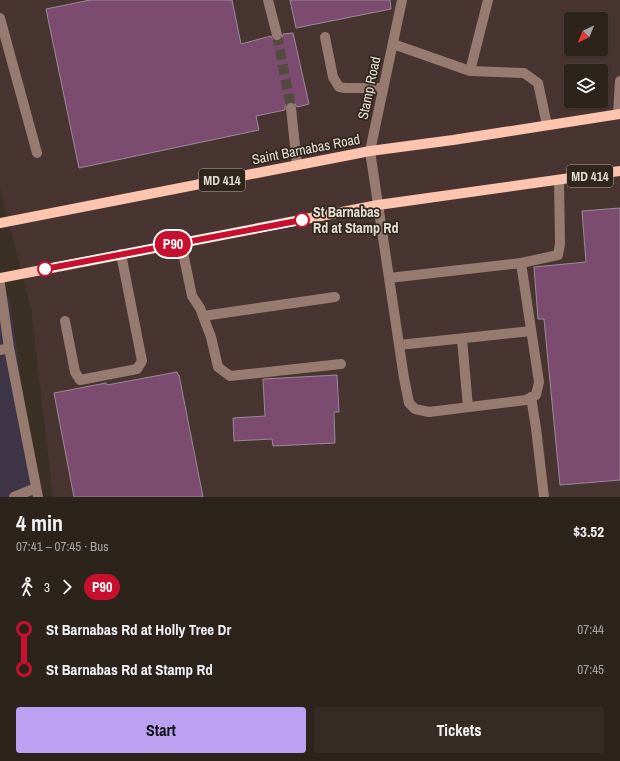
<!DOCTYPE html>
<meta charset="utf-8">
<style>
:root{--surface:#2c241b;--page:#342c24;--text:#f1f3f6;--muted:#a6a4a3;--line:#48413a;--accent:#bca0f2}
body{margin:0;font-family:"Archivo Narrow",sans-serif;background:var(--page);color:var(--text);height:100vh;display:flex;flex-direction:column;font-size:15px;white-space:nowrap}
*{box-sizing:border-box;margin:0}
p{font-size:13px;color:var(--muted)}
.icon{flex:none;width:22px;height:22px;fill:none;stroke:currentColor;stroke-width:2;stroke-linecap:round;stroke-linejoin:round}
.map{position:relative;height:497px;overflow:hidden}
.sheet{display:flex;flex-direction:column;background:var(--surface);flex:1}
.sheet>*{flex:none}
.badge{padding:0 8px;border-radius:13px;font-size:14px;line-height:26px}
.needle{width:26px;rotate:223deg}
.tools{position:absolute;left:564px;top:12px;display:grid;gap:8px}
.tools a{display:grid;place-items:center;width:44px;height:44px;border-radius:4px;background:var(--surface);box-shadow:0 1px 3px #0004,0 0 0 1px var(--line);font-size:20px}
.map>.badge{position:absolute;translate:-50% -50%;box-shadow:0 0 0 2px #fff}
.legs{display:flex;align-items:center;gap:6px;height:44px;padding:0 16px;font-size:13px}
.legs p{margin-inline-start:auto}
.overview{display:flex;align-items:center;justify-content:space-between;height:68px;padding:0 16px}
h1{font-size:22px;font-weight:700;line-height:30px}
.primary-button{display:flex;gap:8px;margin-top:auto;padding:8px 16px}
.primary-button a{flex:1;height:46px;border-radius:4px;background:var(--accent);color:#111;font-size:16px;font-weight:700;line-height:46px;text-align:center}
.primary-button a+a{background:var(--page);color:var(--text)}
ul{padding:0 16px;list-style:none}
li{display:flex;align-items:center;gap:14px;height:40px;font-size:15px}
li i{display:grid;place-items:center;width:6px;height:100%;margin:0 5px;background:currentColor}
li i::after{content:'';width:10px;height:10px;margin:-5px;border:3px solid;border-radius:50%;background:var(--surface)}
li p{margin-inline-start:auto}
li:first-child i{background:linear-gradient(#0000 50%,currentColor 0)}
li:last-child i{background:linear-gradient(currentColor 50%,#0000 0)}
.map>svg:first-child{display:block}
.commercial{fill:#3e3646}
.industrial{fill:#483431;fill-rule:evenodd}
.building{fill:#7b4b70;stroke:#9b8b97}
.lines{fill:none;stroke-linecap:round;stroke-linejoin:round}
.minor-tunnel{stroke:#544a3f;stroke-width:10;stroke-dasharray:10 5;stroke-linecap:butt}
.minor{stroke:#977b71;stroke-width:10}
.major{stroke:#fdc4af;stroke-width:10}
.line-1-casing{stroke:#fff;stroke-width:9}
.line-1{stroke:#c8102e;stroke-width:6}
.stop-1-dot{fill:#fff;stroke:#c8102e;stroke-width:2}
.labels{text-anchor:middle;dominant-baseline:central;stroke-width:3.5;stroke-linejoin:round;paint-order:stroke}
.shield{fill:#30261b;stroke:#aea79e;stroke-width:1}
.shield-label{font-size:13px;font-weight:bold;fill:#e4ded6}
.street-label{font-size:14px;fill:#e4ded6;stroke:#30261b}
.stop-label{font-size:14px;font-weight:bold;fill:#e4ded6;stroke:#30261b;text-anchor:start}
</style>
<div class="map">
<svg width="620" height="497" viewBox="0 0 620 497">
<rect width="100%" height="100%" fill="#3a3024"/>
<!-- commercial -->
<path class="commercial" d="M9 296 38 497H0V298Z"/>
<!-- industrial -->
<path class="industrial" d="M0 0H620V497H53L31 309 0 189ZM571 19H601V49H571ZM571 71H601V101H571Z"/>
<!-- building -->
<path class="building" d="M90 0H232L241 44 271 36 273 40 278 41 282 39 283 34 293 33 309 104 297 107 294 102H290L285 105V110L256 116 259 130 79 168 46 9Z
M290 0H390L391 9 296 28Z
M620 208V480L560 485 544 319H538L534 267 586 262 582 211Z
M177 372 178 375H179L203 497H74L54 393 106 383 107 385Z
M337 375 339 412H334L335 443 273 446 272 439 234 441 233 418 265 416 263 379Z"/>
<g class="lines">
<!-- minor-tunnel -->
<path class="minor-tunnel" d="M277 35 291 108"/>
<!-- minor -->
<path class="minor" d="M268 0 277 35
M488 0 470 71 524 73 538 83 547 125
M0 18 37 153
M325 37 333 77 339 87 345 88H383
M393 44 470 71
M291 108 297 165
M618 114 620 81
M181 243 192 296 200 308 203 316 211 337 218 367 230 376 341 364
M521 263 558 255 560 244 559 180
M389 278 521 263 539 382 536 395 526 400 429 412 415 409 409 403 404 378 370 151 402 0
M0 284 9 348
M203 316 335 297
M65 321 75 372 80 380 137 369 142 361 121 254
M462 339 468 407
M399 345 531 331
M0 350 9 348 38 497
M531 397 536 428 544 497
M14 497 36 488"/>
<!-- major -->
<path class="major" d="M0 223 370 151 453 140 620 114
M0 278 378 205 620 171"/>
</g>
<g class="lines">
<!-- line-1 casing -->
<g class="line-1-casing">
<path id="line-1" d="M45 269 302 220"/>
</g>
<!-- line-1 -->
<use href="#line-1" class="line-1"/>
</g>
<!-- markers -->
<g class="stop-1-dot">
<circle cx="302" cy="220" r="7"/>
<circle cx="45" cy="269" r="7"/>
</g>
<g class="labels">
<!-- shield labels -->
<g class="shield">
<rect x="567" y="165" width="46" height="22" rx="3"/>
<rect x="199" y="169" width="46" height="22" rx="3"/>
</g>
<g class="shield-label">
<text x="590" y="176">MD 414</text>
<text x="222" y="180">MD 414</text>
</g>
<!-- street labels -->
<g class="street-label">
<text transform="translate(369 88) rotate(-78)">Stamp Road</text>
<text transform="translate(306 149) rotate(-11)">Saint Barnabas Road</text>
</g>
<!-- stop labels -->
<g class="stop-label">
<text x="313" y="212">St Barnabas<tspan x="313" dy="16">Rd at Stamp Rd</tspan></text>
</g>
</g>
</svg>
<div class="tools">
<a><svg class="needle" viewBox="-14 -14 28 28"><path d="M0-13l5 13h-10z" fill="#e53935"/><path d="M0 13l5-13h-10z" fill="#a6a4a3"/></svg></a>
<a><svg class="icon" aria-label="layers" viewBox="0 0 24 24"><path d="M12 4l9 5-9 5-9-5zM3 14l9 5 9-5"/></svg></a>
</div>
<b class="badge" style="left:173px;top:244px;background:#c8102e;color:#fff">P90</b>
</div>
<section class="sheet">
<div class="overview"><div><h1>4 min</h1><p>07:41 – 07:45 · Bus</p></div><b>$3.52</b></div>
<div class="legs"><svg class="icon" aria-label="walk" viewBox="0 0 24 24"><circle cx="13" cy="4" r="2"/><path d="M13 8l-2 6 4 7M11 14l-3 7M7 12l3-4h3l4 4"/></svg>3<svg class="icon" aria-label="forward" viewBox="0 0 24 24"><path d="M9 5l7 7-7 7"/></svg><b class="badge" style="background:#c8102e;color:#fff">P90</b></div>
<ul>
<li><i style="color:#c8102e"></i><b>St Barnabas Rd at Holly Tree Dr</b><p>07:44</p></li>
<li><i style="color:#c8102e"></i><b>St Barnabas Rd at Stamp Rd</b><p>07:45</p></li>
</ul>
<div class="primary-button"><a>Start</a><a>Tickets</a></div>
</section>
